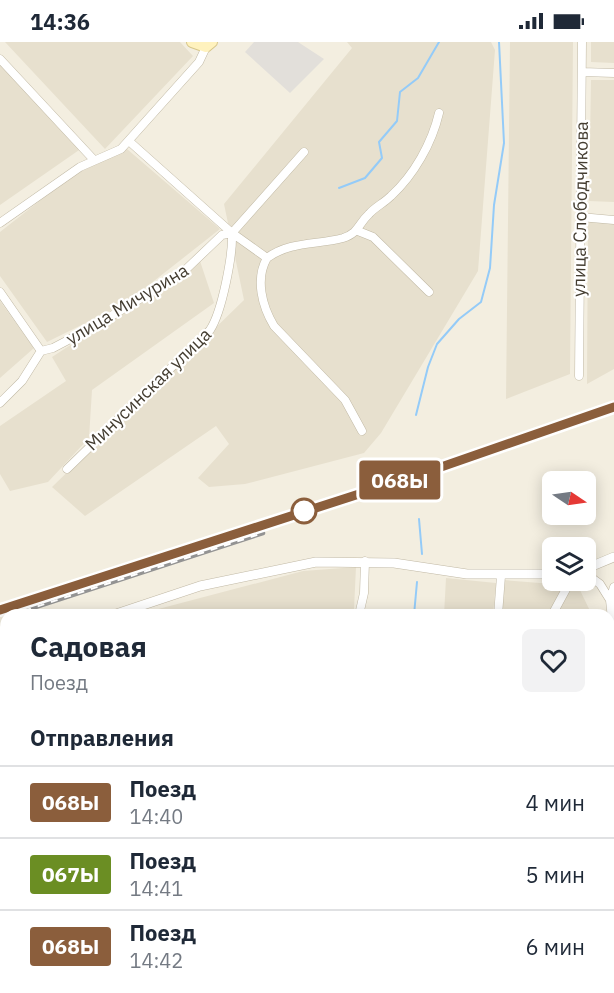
<!DOCTYPE html>
<html lang="ru">
<meta charset="utf-8">
<style>
:root{--surface:#fff;--page:#f2f2f3;--text:#1f2937;--muted:#747a83;--line:#e0e1e3}
body{margin:0;font-family:"IBM Plex Sans",sans-serif;background:var(--page);color:var(--text);height:100vh;display:flex;flex-direction:column;font-size:22px;white-space:nowrap}
*{box-sizing:border-box;margin:0}
p{font-size:20px;color:var(--muted)}
.icon{flex:none;width:33px;height:33px;fill:none;stroke:currentColor;stroke-width:2;stroke-linecap:round;stroke-linejoin:round}
.map{position:relative;flex:1;overflow:hidden}
.details{position:absolute;left:0px;top:567px;width:615px;height:384px;display:flex;flex-direction:column;background:var(--surface);border-radius:18px 18px 0 0;box-shadow:0 3px 15px #0003}
.details>*{flex:none}
.badge{padding:0 12px;border-radius:4px;font-size:21px;line-height:39px}
.needle{width:39px;rotate:103deg}
.fabs{position:absolute;left:542px;top:429px;display:grid;gap:12px}
.fabs a{display:grid;place-items:center;width:54px;height:54px;border-radius:9px;background:var(--surface);box-shadow:0 3px 15px #0003;font-size:30px}
.map>.badge{position:absolute;translate:-50% -50%;box-shadow:0 0 0 3px #fff}
h2{padding:0 30px;font-size:22px;line-height:54px}
.round{display:grid;place-items:center;flex:none;width:63px;height:63px;border-radius:9px;background:var(--page)}
.overview{display:flex;align-items:center;justify-content:space-between;height:102px;padding:0 30px}
h1{font-size:28px;font-weight:700;line-height:45px}
ul{padding:0;list-style:none}
li{display:flex;align-items:center;gap:18px;height:72px;padding:0 30px;border-top:2px solid var(--line)}
li div{flex:1}
li b{display:block;font-size:22px}
li em{font-style:normal}
li .badge{min-width:66px;font-weight:700;text-align:center}
.status{display:flex;justify-content:space-between;align-items:center;height:42px;padding:0 30px;background:var(--surface);direction:ltr}
.status svg{height:16px;fill:currentColor}
.map>svg:first-child{display:block}
.residential{fill:#e7e0ce}
.parking{fill:#e2dfda}
.lines{fill:none;stroke-linecap:round;stroke-linejoin:round}
.stream{stroke:#94cbf8;stroke-width:2}
.minor-casing{stroke:#c1b9a5;stroke-width:9}
.tertiary-casing{stroke:#c1b9a5;stroke-width:10}
.secondary-casing{stroke:#d8c78a;stroke-width:12}
.minor{stroke:#fff;stroke-width:8}
.tertiary{stroke:#fff;stroke-width:9}
.secondary{stroke:#fff2be;stroke-width:10}
.rail-casing{stroke:#939393;stroke-width:4.5}
.rail{stroke:#fff;stroke-width:2;stroke-dasharray:7;stroke-linecap:butt}
.line-casing{stroke:#fff;stroke-width:14}
.line{stroke:#8b5e3c;stroke-width:9}
.stop-dot{fill:#fff;stroke:#8b5e3c;stroke-width:3}
.labels{text-anchor:middle;dominant-baseline:central;stroke-width:4.5;stroke-linejoin:round;paint-order:stroke}
.street-label{font-size:18px;fill:#443d31;stroke:#fff}
</style>
<div class="status"><b>14:36</b><svg viewBox="0 0 49 12"><path d="M0 12V9h3v3zM5 12V6h3v6zM10 12V3h3v9zM15 12V0h3v12zM26 1h20v11H26zM47 4h2v5h-2z"/></svg></div>
<div class="map">
<svg width="614" height="951" viewBox="0 0 614 951">
<rect width="100%" height="100%" fill="#f3eee0"/>
<!-- residential -->
<path class="residential" d="M5 0H180L193 14 105 107Z
M347 0H491L495 8 478 229 381 391 364 411 245 442 209 445 198 436 229 402 216 384 85 474 52 445 244 258 224 162 352 6Z
M510 0H573L570 332 506 357Z
M591 0H614V21L591 20Z
M0 21 82 106 0 163Z
M591 38H614V160L589 159Z
M127 107 220 187 126 261 47 300 0 234V190L70 135Z
M588 177 614 179V327L587 342Z
M200 219 214 261 92 348 89 396 48 440 10 449 0 432V384L66 339 52 315Z
M0 259 34 306 0 336Z
M356 525 354 567 348 573H147V570L303 529Z
M446 536 496 541 493 573H444Z
M503 538 578 544 592 573H500Z
M609 610 614 621V745L609 757Z
M6 619V731L0 733V620Z
M6 745V868L0 870V747Z
M609 816 614 818V915L609 929Z
M6 883V945H184L165 951H0V885Z
M254 945H350L349 951H256Z
M456 945H570L533 951H455Z"/>
<!-- parking -->
<path class="parking" d="M254 0H298L324 17 290 51 245 10Z"/>
<g class="lines">
<!-- stream -->
<path class="stream" d="M339 146 365 136 382 116 379 100 397 79 400 50 418 36 439 0
M416 373 428 325 437 302 459 277 481 260 490 226 494 163 504 101 499 0
M419 477 422 512
M414 573 417 540
M383 951V945"/>
<!-- minor casing -->
<g class="minor-casing">
<path id="minor" d="M0 17 94 118
M582 30 614 31
M130 100 232 191 267 216
M580 175 614 178
M0 181 80 125 121 107 199 20 206 5
M358 189 373 195 429 250
M267 216C290 199 318 203 343 196 359 191 358 182 369 172 375 165 384 161 391 154 414 133 432 101 439 71
M267 216C255 237 262 264 274 284L345 358 362 389
M0 250 41 309
M579 334 582 0
M0 361 22 339 41 309 53 306 91 286 180 233 222 193 232 191 304 110
M67 427 210 288C222 270 233 213 232 191
M585 531 600 542 610 558
M614 545 610 558 614 596
M359 573 364 551 365 519
M498 573 501 534
M552 573 571 538
M0 743 6 741
M0 881 6 880
M247 945 249 951
M192 951 212 945
M441 951 442 945"/>
</g>
<!-- tertiary casing -->
<g class="tertiary-casing">
<path id="tertiary" d="M585 527 614 515
M113 573 200 544 316 520 394 521 467 532H552
M0 604 6 603"/>
</g>
<!-- secondary casing -->
<g class="secondary-casing">
<path id="secondary" d="M192 0 206 5 212 0"/>
</g>
<!-- minor -->
<use href="#minor" class="minor"/>
<!-- tertiary -->
<use href="#tertiary" class="tertiary"/>
<!-- secondary -->
<use href="#secondary" class="secondary"/>
<!-- rail casing -->
<g class="rail-casing">
<path id="rail" d="M0 568 421 432 614 365
M11 573 263 491"/>
</g>
<!-- rail -->
<use href="#rail" class="rail"/>
</g>
<g class="lines">
<!-- line casing -->
<g class="line-casing">
<path id="line" d="M0 568 421 432 614 365"/>
</g>
<!-- line -->
<use href="#line" class="line"/>
</g>
<!-- markers -->
<circle class="stop-dot" cx="304" cy="469" r="12"/>
<g class="labels">
<!-- street labels -->
<g class="street-label">
<text transform="translate(580 167) rotate(-89)">улица Слободчикова</text>
<text transform="translate(127 262) rotate(-31)">улица Мичурина</text>
<text transform="translate(148 347) rotate(-44)">Минусинская улица</text>
</g>
</g>
</svg>
<div class="fabs">
<a><svg class="needle" viewBox="-14 -14 28 28"><path d="M0-13l5 13h-10z" fill="#e53935"/><path d="M0 13l5-13h-10z" fill="#747a83"/></svg></a>
<a><svg class="icon" aria-label="layers" viewBox="0 0 24 24"><path d="M12 4l9 5-9 5-9-5zM3 14l9 5 9-5"/></svg></a>
</div>
<b class="badge" style="left:400px;top:438px;background:#8b5e3c;color:#fff">068Ы</b>
<section class="details">
<div class="overview"><div><h1>Садовая</h1><p>Поезд</p></div><a class="round"><svg class="icon" aria-label="heart" viewBox="0 0 24 24"><path d="M12 20l-8-8c-3-5 5-10 8-4 3-6 11-1 8 4z"/></svg></a></div>
<h2>Отправления</h2>
<ul>
<li><span class="badge" style="background:#8b5e3c;color:#fff">068Ы</span><div><b>Поезд</b><p>14:40</p></div><em>4 мин</em></li>
<li><span class="badge" style="background:#6b8e23;color:#fff">067Ы</span><div><b>Поезд</b><p>14:41</p></div><em>5 мин</em></li>
<li><span class="badge" style="background:#8b5e3c;color:#fff">068Ы</span><div><b>Поезд</b><p>14:42</p></div><em>6 мин</em></li>
</ul>
</section>
</div>
